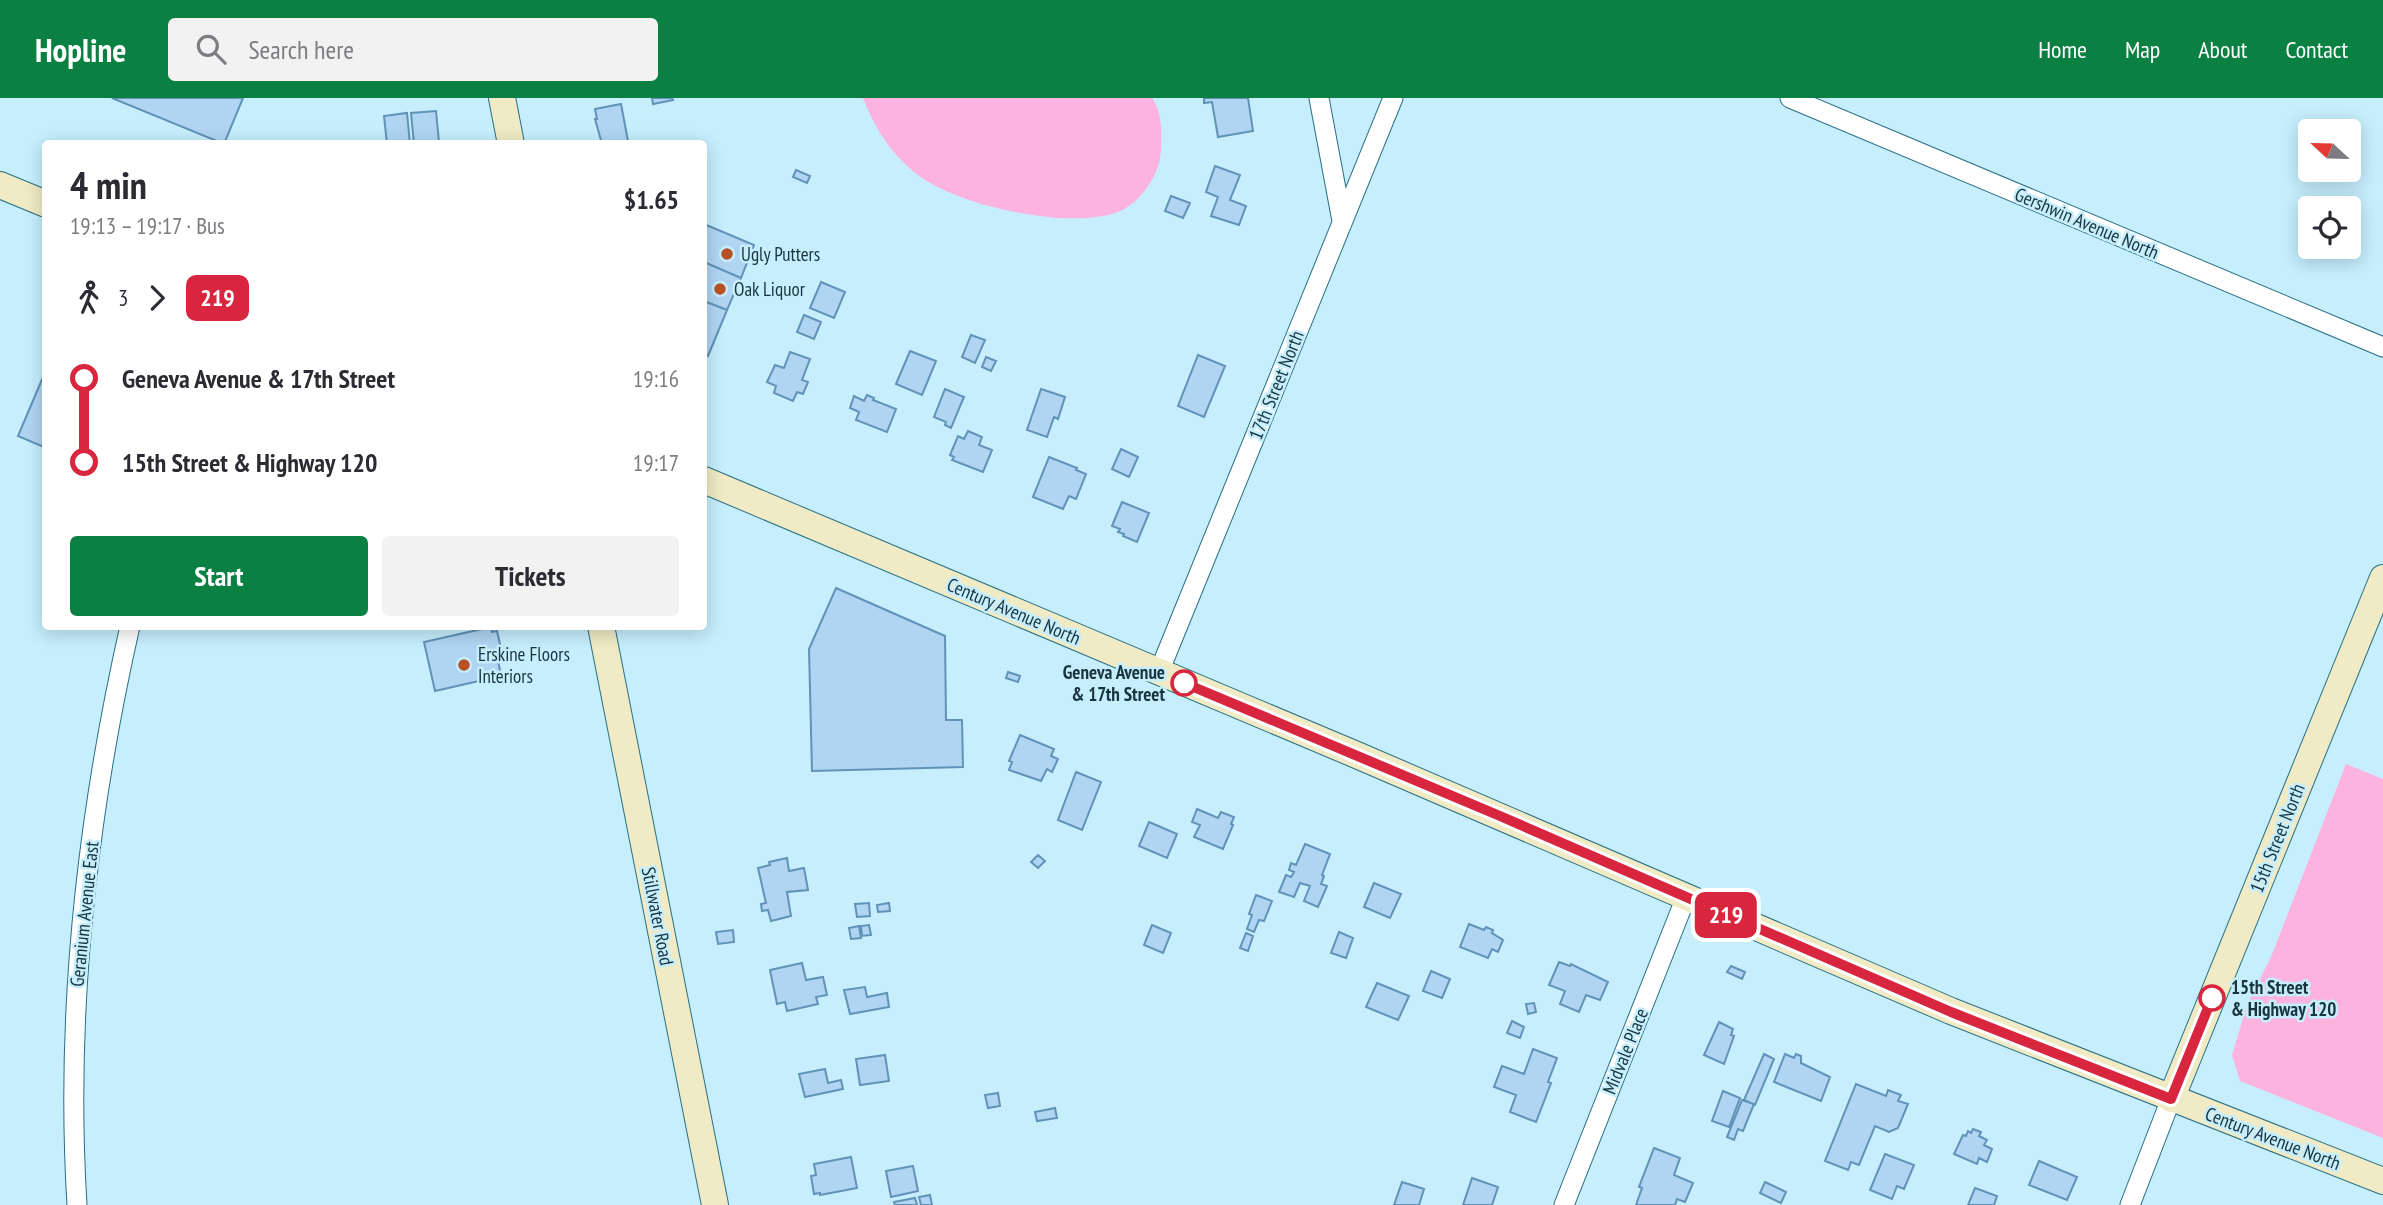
<!DOCTYPE html>
<meta charset="utf-8">
<style>
:root{--surface:#fff;--page:#f2f2f3;--text:#2b2b33;--muted:#7c7c81;--accent:#0b8043}
body{margin:0;font-family:"PT Sans Narrow",sans-serif;background:var(--page);color:var(--text);height:100vh;display:flex;flex-direction:column;font-size:26px;white-space:nowrap}
*{box-sizing:border-box;margin:0}
p{font-size:23px;color:var(--muted)}
.icon{flex:none;width:38px;height:38px;fill:none;stroke:currentColor;stroke-width:2;stroke-linecap:round;stroke-linejoin:round}
.map{position:relative;flex:1;overflow:hidden}
.panel{position:absolute;left:42px;top:42px;width:665px;height:490px;display:flex;flex-direction:column;background:var(--surface);border-radius:7px;box-shadow:0 4px 18px #0003}
.panel>*{flex:none}
.badge{padding:0 14px;border-radius:10px;font-size:24px;line-height:46px}
.needle{width:46px;rotate:292deg}
.controls{position:absolute;left:2298px;top:21px;display:grid;gap:14px}
.controls a{display:grid;place-items:center;width:63px;height:63px;border-radius:7px;background:var(--surface);box-shadow:0 4px 18px #0003;font-size:35px}
.map>.badge{position:absolute;translate:-50% -50%;box-shadow:0 0 0 4px #fff}
.legs{display:flex;align-items:center;gap:10px;height:77px;padding:0 28px;font-size:23px}
.legs p{margin-inline-start:auto}
.headline{display:flex;align-items:center;justify-content:space-between;height:119px;padding:0 28px}
h1{font-size:38px;font-weight:800;line-height:52px}
.cta{display:flex;gap:14px;margin-top:auto;padding:14px 28px}
.cta a{flex:1;height:80px;border-radius:7px;background:var(--accent);color:#fff;font-size:28px;font-weight:800;line-height:80px;text-align:center}
.cta a+a{background:var(--page);color:var(--text)}
ul{padding:0 28px;list-style:none}
li{display:flex;align-items:center;gap:24px;height:84px;font-size:26px}
li i{display:grid;place-items:center;width:10px;height:100%;margin:0 9px;background:currentColor}
li i::after{content:'';width:18px;height:18px;margin:-9px;border:5px solid;border-radius:50%;background:var(--surface)}
li p{margin-inline-start:auto}
li:first-child i{background:linear-gradient(#0000 50%,currentColor 0)}
li:last-child i{background:linear-gradient(currentColor 50%,#0000 0)}
header{display:flex;align-items:center;gap:42px;box-sizing:border-box;height:98px;padding:0 35px;background:var(--accent);color:#fff}
header strong{font-size:33px}
nav{display:flex;gap:38px;margin-inline-start:auto;font-size:24px}
.search{width:490px;height:63px;background:var(--page);display:flex;align-items:center;gap:18px;box-sizing:border-box;padding:0 24px;border-radius:7px;color:var(--muted);font-size:26px}
.map>svg:first-child{display:block}
.green{fill:#fcb3e0}
.building{fill:#b0d5f3;stroke:#6192b7;stroke-width:2}
.lines{fill:none;stroke-linecap:round;stroke-linejoin:round}
.street-casing{stroke:#286f85;stroke-width:21}
.secondary-casing{stroke:#286f85;stroke-width:28}
.street{stroke:#fff;stroke-width:19}
.secondary{stroke:#f0ebc5;stroke-width:26}
.line-1-casing{stroke:#fff;stroke-width:16}
.line-1{stroke:#d7263d;stroke-width:10}
.poi-dot{fill:#b85225;stroke:#c6eefd;stroke-width:2.5}
.stop-1-dot{fill:#fff;stroke:#d7263d;stroke-width:3.5}
.labels{text-anchor:middle;dominant-baseline:central;stroke-width:5;stroke-linejoin:round;paint-order:stroke}
.street-label{font-size:19px;fill:#18353f;stroke:#c6eefd}
.poi-label{font-size:19px;fill:#18353f;stroke:#c6eefd;text-anchor:start}
.stop-label{font-size:19px;font-weight:bold;fill:#18353f;stroke:#c6eefd;text-anchor:end}
</style>
<header>
<strong>Hopline</strong>
<div class="search"><svg class="icon" aria-label="search" viewBox="0 0 24 24"><circle cx="10" cy="10" r="6"/><path d="M15 15l6 6"/></svg>Search here</div>
<nav><a>Home</a><a>Map</a><a>About</a><a>Contact</a></nav>
</header>
<div class="map">
<svg width="2383" height="1107" viewBox="0 0 2383 1107">
<rect width="100%" height="100%" fill="#c6eefd"/>
<!-- green -->
<path class="green" d="M863 0H1152C1162 14 1162 34 1161 51 1161 62 1157 72 1152 82 1144 95 1133 108 1118 114 1070 132 964 109 922 80 893 59 876 33 863 0Z
M2346 666 2383 681V1040L2240 983 2232 957 2247 907 2271 859Z"/>
<!-- building -->
<path class="building" d="M112 0H243L224 46Z
M652 0H672L673 2 653 6Z
M1204 0H1248L1253 33 1218 39 1212 4 1204 5Z
M621 6 628 43 602 46 595 21H597L595 11Z
M436 13 439 44 414 46 411 15Z
M407 15 410 46H387L384 18Z
M1215 68 1240 77 1230 102 1246 108 1239 127 1211 118 1218 99 1206 94Z
M796 72 810 78 807 85 793 79Z
M1171 98 1190 105 1183 120 1165 113Z
M704 126 754 147 741 180 704 164Z
M704 164 741 180 727 212 704 203Z
M821 184 845 194 834 220 810 210Z
M704 203 727 212 708 258 704 256Z
M804 217 821 224 814 241 797 234Z
M971 237 985 242 975 265 962 259Z
M910 253 936 263 922 297 896 286Z
M790 254 810 261 802 282 808 284 803 296 797 294 793 303 774 295 776 288 767 284 775 267 784 270Z
M1198 257 1225 268 1204 319 1178 308Z
M986 259 996 263 991 273 982 269Z
M46 272V350L18 338Z
M945 291 964 299 951 330 945 327 946 324 934 319Z
M1041 291 1065 299 1058 321 1054 319 1047 339 1027 332Z
M867 297 874 300 873 302 896 311 887 334 856 322 859 314 850 310 854 298 864 303Z
M968 333 982 339 979 347 992 352 983 374 952 362 954 359 950 357 958 338 964 341Z
M1121 351 1138 359 1129 379 1112 371Z
M1049 359 1077 370 1076 372 1086 376 1076 401 1069 398 1063 411 1033 399Z
M1122 404 1149 415 1137 444 1123 438 1124 436 1118 434 1120 431 1112 428Z
M836 490 945 538 946 622H962L963 669 812 673 809 551Z
M491 529 492 534 497 533 502 555 497 557 501 578 435 593 424 544Z
M1008 574 1020 578 1018 584 1006 580Z
M1020 637 1054 651 1051 658 1058 661 1052 674 1047 671 1041 683 1009 672 1012 664 1009 663Z
M1076 674 1101 684 1082 732 1058 722Z
M1197 711 1218 720 1221 714 1234 719 1231 726 1233 727 1223 751 1194 739 1200 727 1192 724Z
M1149 724 1177 736 1167 760 1139 748Z
M1305 746 1330 756 1322 777 1324 778 1321 786 1327 788 1318 809 1304 803 1310 788 1300 785 1294 799 1279 794 1286 777 1291 779 1294 774 1289 772 1291 765 1296 767Z
M1038 757 1045 763 1038 770 1031 764Z
M787 760 789 773 804 770 808 792 787 794 791 818 771 823 768 812 762 813 761 806 766 805 758 770 770 767 769 764Z
M1374 785 1401 796 1390 820 1364 809Z
M1256 797 1272 803 1264 823 1259 822 1254 834 1247 831 1252 817 1249 816Z
M869 805 870 818 857 819 855 806Z
M889 805 890 813 878 814 877 807Z
M1469 826 1484 832 1486 829 1493 832 1492 835 1503 842 1498 854 1492 851 1488 860 1460 849Z
M869 827 871 837 862 838 861 828Z
M1152 827 1171 835 1163 855 1144 847Z
M859 828 861 840 851 841 849 830Z
M733 832 734 844 718 846 716 834Z
M1339 834 1353 840 1346 860 1331 855Z
M1246 835 1253 838 1248 853 1240 850Z
M1559 864 1570 868 1571 866 1608 884 1600 902 1586 897 1579 914 1560 906 1565 893 1549 887Z
M802 865 806 882 823 879 827 897 816 899 818 906 787 913 785 904 777 906 770 872Z
M1731 868 1745 874 1742 881 1727 874Z
M1431 873 1450 881 1442 900 1423 893Z
M1377 885 1409 898 1398 922 1366 909Z
M865 889 867 899 887 895 889 909 850 916 844 892Z
M1534 905 1536 914 1528 916 1526 906Z
M1512 923 1524 929 1520 940 1507 935Z
M1719 924 1733 931 1731 937 1734 938 1724 966 1704 957Z
M1533 951 1557 960 1548 984 1551 985 1536 1024 1510 1014 1516 997 1494 989 1502 968 1524 976Z
M1764 956 1774 961 1755 1007 1744 1002Z
M1785 956 1794 960 1796 956 1801 958V965L1830 979 1821 1003 1774 984Z
M885 957 889 983 860 987 856 961Z
M825 971 828 985 841 982 843 991 805 999 799 976Z
M1856 986 1886 998 1888 992 1901 997 1898 1003 1908 1006 1898 1030 1889 1034 1875 1028 1859 1067 1851 1064 1848 1072 1825 1063Z
M1723 993 1740 1000 1729 1029 1712 1023Z
M998 995 1000 1008 988 1010 985 997Z
M1742 1002 1754 1006 1743 1033 1738 1031 1734 1042 1727 1039Z
M1055 1010 1057 1020 1037 1023 1035 1014Z
M1973 1031 1981 1034 1979 1038 1987 1042 1984 1047 1992 1051 1987 1064 1979 1060 1977 1066 1954 1056 1963 1037 1966 1038 1968 1033 1971 1035Z
M1654 1050 1680 1060 1674 1077 1693 1085 1685 1104 1677 1101 1675 1107H1636L1642 1090 1639 1089Z
M1885 1056 1914 1067 1904 1091 1897 1088 1892 1101 1870 1092Z
M851 1059 857 1090 820 1097V1095L814 1096 811 1078 816 1077 814 1066Z
M2039 1063 2077 1079 2067 1102 2029 1087Z
M913 1068 918 1093 891 1099 886 1073Z
M1472 1080 1498 1089 1492 1107H1463Z
M1402 1084 1424 1091 1419 1107H1394Z
M1765 1084 1786 1094 1781 1105 1760 1095Z
M1975 1090 1997 1098 1994 1107H1968Z
M930 1097 932 1107H921L919 1099Z
M915 1100 917 1107H895L894 1104Z"/>
<g class="lines">
<!-- street casing -->
<g class="street-casing">
<path id="street" d="M1319 0 1342 123
M1790 0 2383 249
M1159 574 1393 0
M77 1107C65 912 87 718 130 528
M1564 1107 1686 799
M2130 1107 2171 1001"/>
</g>
<!-- secondary casing -->
<g class="secondary-casing">
<path id="secondary" d="M502 0 511 46
M0 87 46 106
M704 382 1359 658 1951 913 2383 1083
M601 528 715 1107
M2171 1001 2383 480"/>
</g>
<!-- street -->
<use href="#street" class="street"/>
<!-- secondary -->
<use href="#secondary" class="secondary"/>
</g>
<g class="lines">
<!-- line-1 casing -->
<g class="line-1-casing">
<path id="line-1" d="M1184 585 1500 718 1951 914 2171 1001 2212 900"/>
</g>
<!-- line-1 -->
<use href="#line-1" class="line-1"/>
</g>
<!-- markers -->
<g class="poi-dot">
<circle cx="727" cy="156" r="7"/>
<circle cx="720" cy="191" r="7"/>
<circle cx="464" cy="567" r="7"/>
</g>
<g class="stop-1-dot">
<circle cx="1184" cy="585" r="12"/>
<circle cx="2212" cy="900" r="12"/>
</g>
<g class="labels">
<!-- street labels -->
<g class="street-label">
<text transform="translate(2087 125) rotate(23)">Gershwin Avenue North</text>
<text transform="translate(1276 287) rotate(-68)">17th Street North</text>
<text transform="translate(1014 513) rotate(23)">Century Avenue North</text>
<text transform="translate(2277 740) rotate(-68)">15th Street North</text>
<text transform="translate(84 816) rotate(-84)">Geranium Avenue East</text>
<text transform="translate(658 818) rotate(79)">Stillwater Road</text>
<text transform="translate(1625 953) rotate(-68)">Midvale Place</text>
<text transform="translate(2273 1040) rotate(21)">Century Avenue North</text>
</g>
<!-- poi labels -->
<g class="poi-label">
<text x="741" y="156">Ugly Putters</text>
<text x="734" y="191">Oak Liquor</text>
<text x="478" y="556">Erskine Floors<tspan x="478" dy="22">Interiors</tspan></text>
</g>
<!-- stop labels -->
<g class="stop-label">
<text x="1165" y="574">Geneva Avenue<tspan x="1165" dy="22">&amp; 17th Street</tspan></text>
<text x="2231" y="889" text-anchor="start">15th Street<tspan x="2231" dy="22">&amp; Highway 120</tspan></text>
</g>
</g>
</svg>
<div class="controls">
<a><svg class="needle" viewBox="-14 -14 28 28"><path d="M0-13l5 13h-10z" fill="#e53935"/><path d="M0 13l5-13h-10z" fill="#7c7c81"/></svg></a>
<a><svg class="icon" aria-label="locate" viewBox="0 0 24 24"><circle cx="12" cy="12" r="6"/><path d="M12 2v4M12 18v4M2 12h4M18 12h4"/></svg></a>
</div>
<b class="badge" style="left:1726px;top:817px;background:#d7263d;color:#fff">219</b>
<section class="panel">
<div class="headline"><div><h1>4 min</h1><p>19:13 – 19:17 · Bus</p></div><b>$1.65</b></div>
<div class="legs"><svg class="icon" aria-label="walk" viewBox="0 0 24 24"><circle cx="13" cy="4" r="2"/><path d="M13 8l-2 6 4 7M11 14l-3 7M7 12l3-4h3l4 4"/></svg>3<svg class="icon" aria-label="forward" viewBox="0 0 24 24"><path d="M9 5l7 7-7 7"/></svg><b class="badge" style="background:#d7263d;color:#fff">219</b></div>
<ul>
<li><i style="color:#d7263d"></i><b>Geneva Avenue &amp; 17th Street</b><p>19:16</p></li>
<li><i style="color:#d7263d"></i><b>15th Street &amp; Highway 120</b><p>19:17</p></li>
</ul>
<div class="cta"><a>Start</a><a>Tickets</a></div>
</section>
</div>
